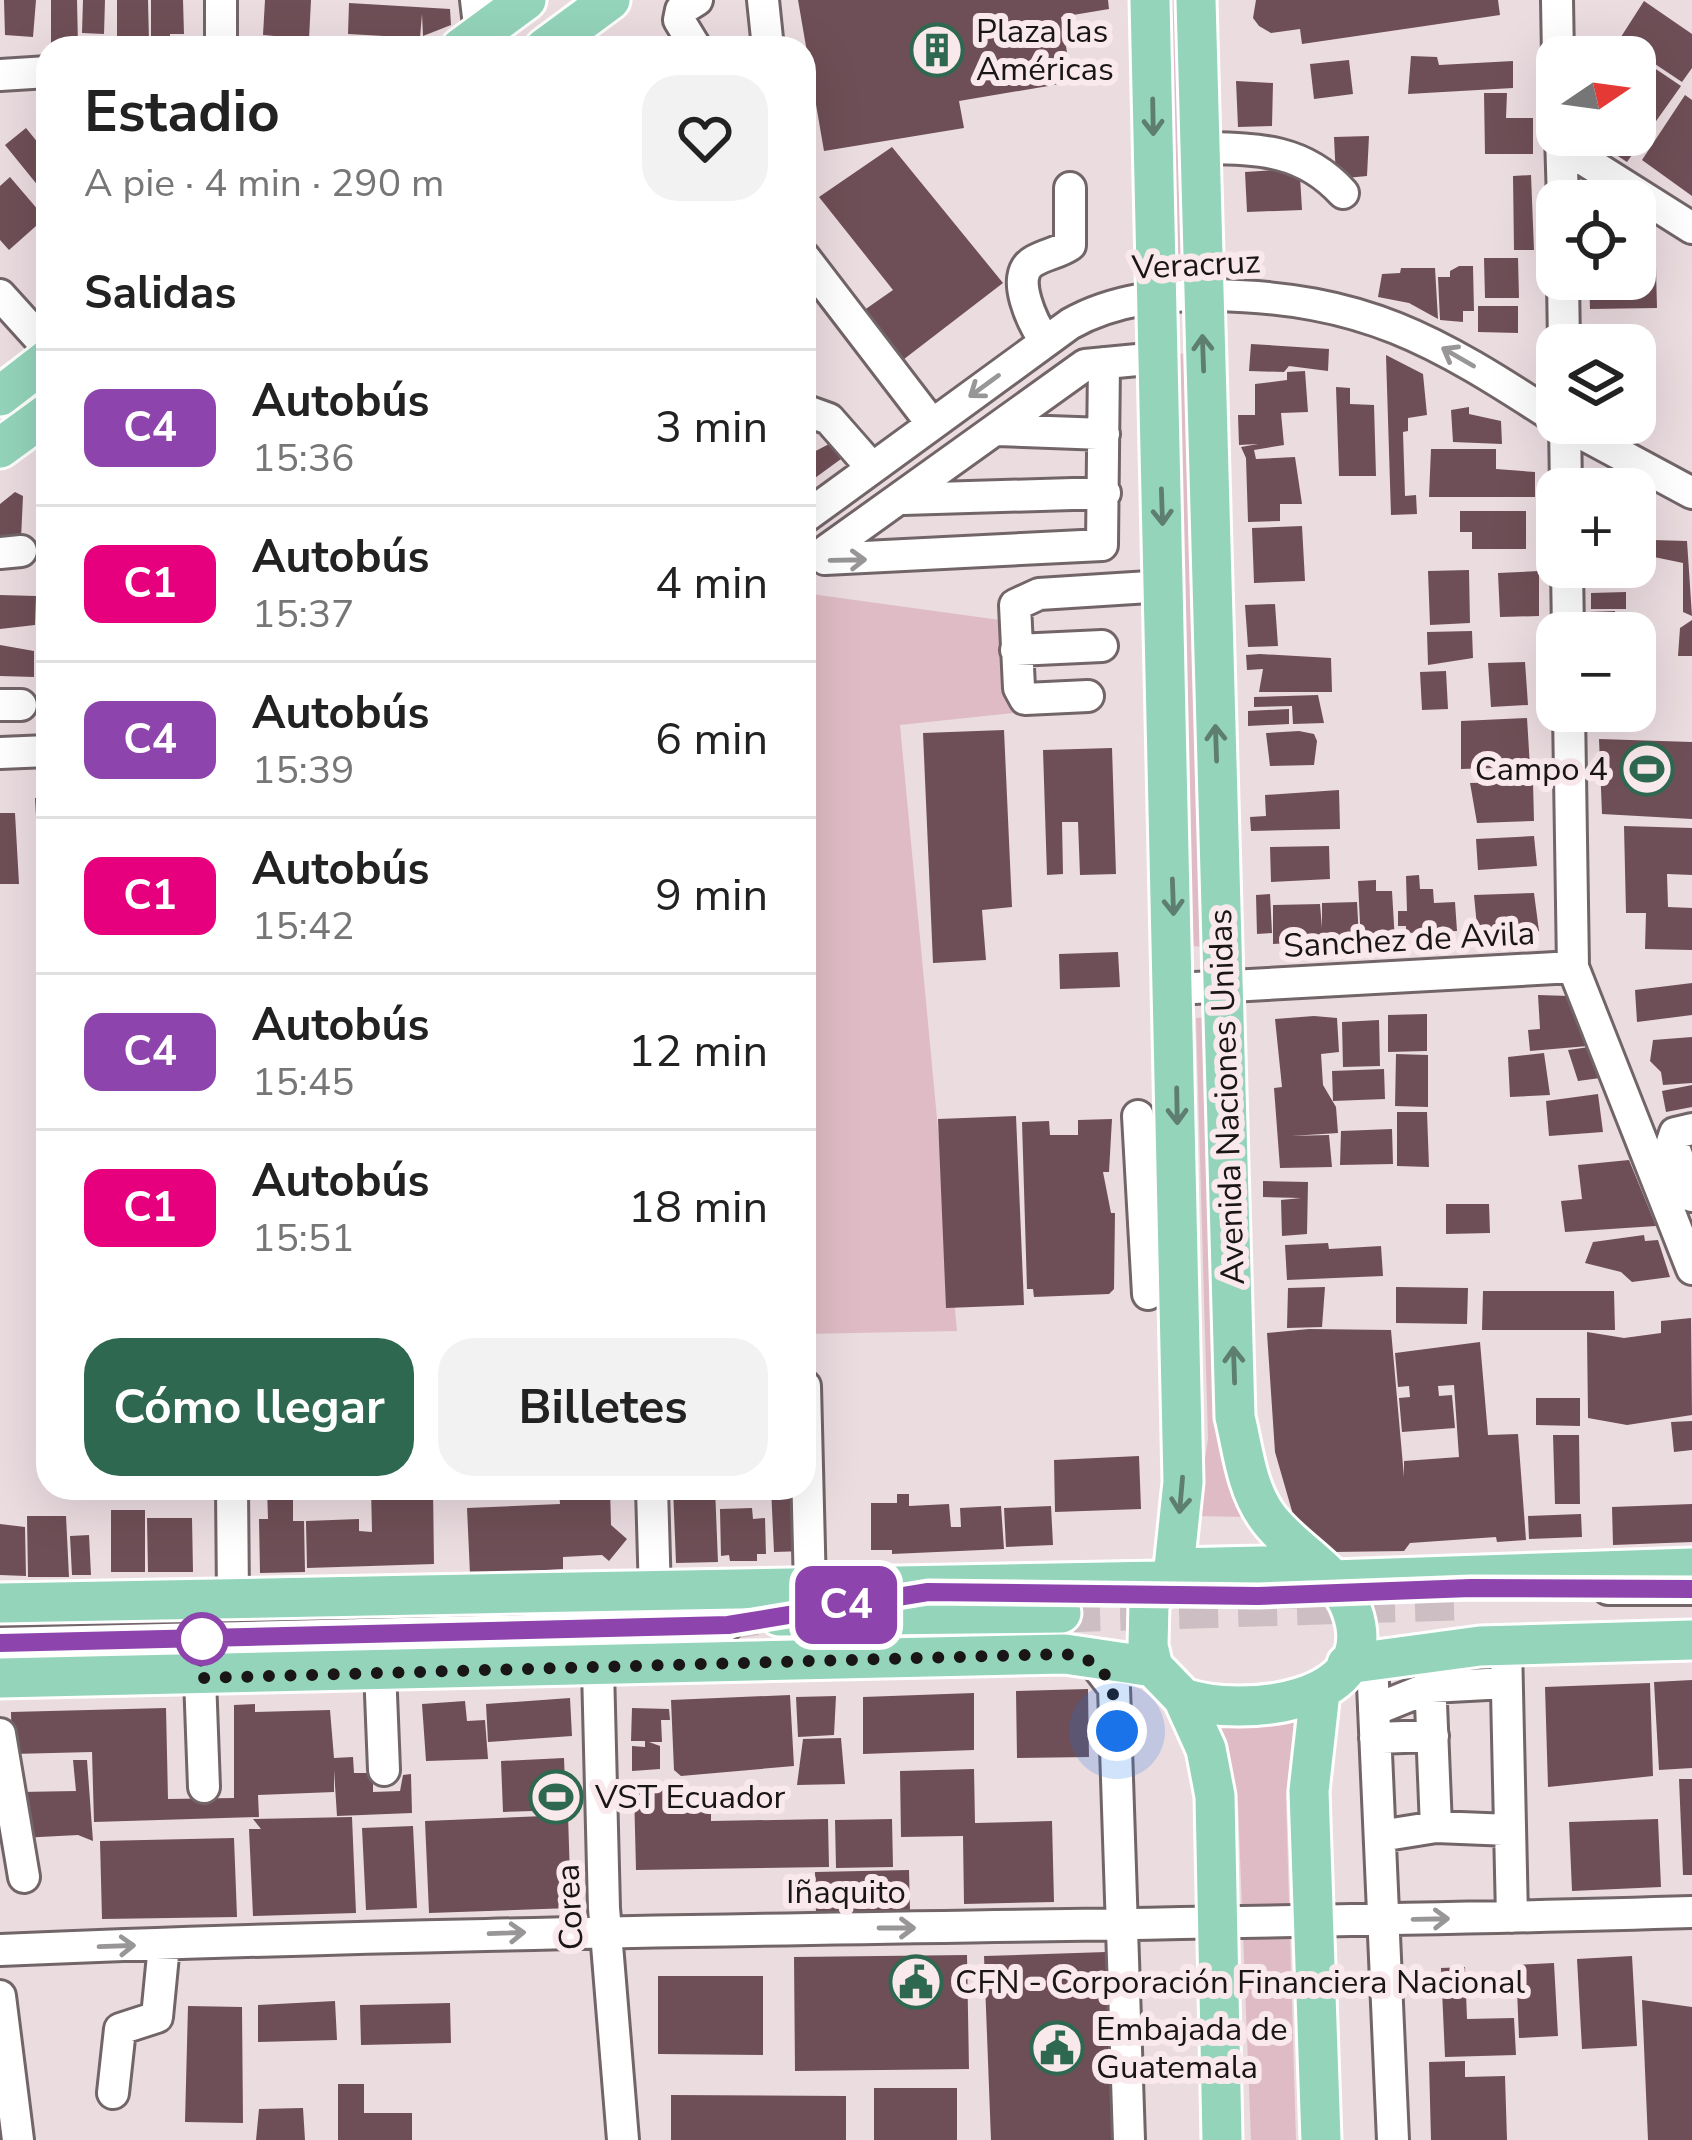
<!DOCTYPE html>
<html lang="es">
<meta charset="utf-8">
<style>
:root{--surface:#fff;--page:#f2f2f2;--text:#222;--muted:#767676;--line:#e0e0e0;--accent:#2f6851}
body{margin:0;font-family:"Nunito Sans",sans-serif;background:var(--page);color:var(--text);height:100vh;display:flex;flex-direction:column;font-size:45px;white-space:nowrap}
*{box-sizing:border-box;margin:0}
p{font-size:39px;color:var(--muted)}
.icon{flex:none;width:66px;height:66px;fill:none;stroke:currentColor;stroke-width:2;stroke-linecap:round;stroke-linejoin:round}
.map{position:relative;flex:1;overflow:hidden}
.details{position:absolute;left:36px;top:36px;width:780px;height:1464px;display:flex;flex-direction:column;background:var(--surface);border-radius:36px;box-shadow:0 12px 48px #0002}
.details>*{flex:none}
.badge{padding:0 24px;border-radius:18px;font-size:42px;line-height:78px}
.needle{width:78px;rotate:77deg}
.fabs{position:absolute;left:1536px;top:36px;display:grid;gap:24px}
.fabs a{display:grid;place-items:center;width:120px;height:120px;border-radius:24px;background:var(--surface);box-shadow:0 12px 48px #0002;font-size:60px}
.you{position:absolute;width:60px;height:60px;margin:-30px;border:9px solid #fff;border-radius:50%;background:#1a73e8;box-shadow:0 0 0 18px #1a73e833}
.map>.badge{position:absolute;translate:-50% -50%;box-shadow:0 0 0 6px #fff}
h2{padding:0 48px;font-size:45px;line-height:108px}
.round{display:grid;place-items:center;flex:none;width:126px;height:126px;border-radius:36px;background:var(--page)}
.summary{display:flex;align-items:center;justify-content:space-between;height:204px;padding:0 48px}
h1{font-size:57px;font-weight:700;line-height:90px}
.button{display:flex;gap:24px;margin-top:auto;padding:24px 48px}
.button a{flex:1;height:138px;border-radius:36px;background:var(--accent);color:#fff;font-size:48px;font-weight:700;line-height:138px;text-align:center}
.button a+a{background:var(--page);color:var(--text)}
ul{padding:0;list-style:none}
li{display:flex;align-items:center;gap:36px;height:156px;padding:0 48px;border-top:3px solid var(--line)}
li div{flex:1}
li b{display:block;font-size:45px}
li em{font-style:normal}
li .badge{min-width:132px;font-weight:700;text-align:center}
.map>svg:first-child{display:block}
.green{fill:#dfbcc5}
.building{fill:#6f4f57}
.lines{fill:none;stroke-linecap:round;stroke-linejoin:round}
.minor-tunnel{stroke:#ccbec2;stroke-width:30;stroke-dasharray:30 15;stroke-linecap:butt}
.major-tunnel{stroke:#ccbec2;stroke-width:39;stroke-dasharray:39 20;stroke-linecap:butt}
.minor-casing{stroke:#726568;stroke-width:36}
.major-casing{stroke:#fff;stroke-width:45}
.minor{stroke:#fff;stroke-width:30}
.major{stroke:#94d4bb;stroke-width:39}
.oneway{stroke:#5d7e71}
.oneway2{stroke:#989696}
.line-casing{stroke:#fff;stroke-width:27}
.line{stroke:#8e44ad;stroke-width:18}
.walk{stroke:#1a1516;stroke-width:12;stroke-dasharray:0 21.6}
.stop-dot{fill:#fff;stroke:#8e44ad;stroke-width:6}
.labels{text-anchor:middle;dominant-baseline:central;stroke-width:12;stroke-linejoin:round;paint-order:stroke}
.poi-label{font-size:33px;fill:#1a1516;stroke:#f9e9ed;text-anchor:start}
.street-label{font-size:33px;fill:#1a1516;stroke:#f9e9ed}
</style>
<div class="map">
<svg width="1692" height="2140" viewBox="0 0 1692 2140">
<rect width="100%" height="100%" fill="#ebdce0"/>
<!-- green -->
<path class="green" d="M1162 0H1177L1188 256 1170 258Z
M1192 353 1212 948 1193 946 1175 354Z
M804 593 1000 620 1013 713 900 725 957 1331 804 1334Z
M1213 1017 1246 1517 1196 1516 1208 1439 1196 1018Z
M1294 1721 1286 1797 1296 2140H1251L1238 1805 1219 1727Z"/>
<!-- building -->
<path class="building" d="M4 0H36L33 37 5 35Z
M51 0H77L78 46H51Z
M83 0H105L104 34 82 33Z
M117 0H148L149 42H117Z
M151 0H183L184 34H170V46H151Z
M265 0H311L309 39 263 35Z
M798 0H1108L1109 9 1061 17 1072 82 959 101 964 128 824 151Z
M1256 0H1498L1500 15 1302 44 1300 29 1271 33 1259 26 1253 18Z
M1644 1 1692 34V68L1682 82 1619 40Z
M349 3 450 9 451 25 423 36 422 14 420 38 348 34Z
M1635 55 1681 86 1627 162 1586 135H1635Z
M1411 56 1437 57 1439 65 1513 61V88L1408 94Z
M1349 60 1353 94 1314 99 1310 64Z
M1236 81 1273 83 1272 126 1238 127Z
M1484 93H1507L1506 118H1533V154H1485Z
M1685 95 1692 100V196L1642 160Z
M26 128 48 155V198L5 145Z
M1369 136 1367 176 1336 179 1334 137Z
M892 147 1003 283 895 366 860 313 893 290 819 197Z
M1299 160 1302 210 1247 212 1245 172 1275 170 1274 161Z
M1531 175 1534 250H1514L1513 176Z
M10 177 45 218 9 250 0 240V186Z
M1635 219 1647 225 1648 266 1635 267Z
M1484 258H1518L1519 298H1485Z
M1459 266H1473L1474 311H1463V322L1440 320 1438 277H1450V271Z
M1401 268H1435L1438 319 1409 303 1378 297 1382 274 1400 273Z
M1656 268 1657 308 1590 309 1589 279H1635V269Z
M1478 306H1518V333L1478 332Z
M1646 328 1649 365 1635 368V345H1608L1609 330Z
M1251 344 1329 349 1328 371 1289 366 1284 372 1249 371Z
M1386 355 1423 374 1427 415 1408 418V431L1403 432 1405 496 1416 495 1417 514 1391 515Z
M1305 371 1308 412 1281 413 1284 445 1254 450 1256 459 1295 457 1302 504H1280V521L1248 522 1246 458 1241 447 1258 444 1239 445 1238 415H1255V384L1287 380V372Z
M1336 387 1350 388V404L1374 405 1376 476H1339Z
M1469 407V414L1501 421 1502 444 1453 442 1451 410Z
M831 443 841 459 804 486V457Z
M1431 449H1496V469L1535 472V497H1429Z
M15 492 23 496 21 539 0 538V504Z
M1460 511H1526V549H1472V532H1460Z
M1302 526 1305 581 1254 583 1252 528Z
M1653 540 1687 541 1692 616 1683 612V563L1654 557Z
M1594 567H1636L1637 586 1594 588Z
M1469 570 1470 623 1430 625 1428 571Z
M1539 571V616L1500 617 1498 573Z
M1626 592V609H1591V593Z
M0 595 36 596 35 625 0 629Z
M1275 604 1278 646 1248 647 1245 605Z
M1615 611 1616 623 1628 624V633H1590L1589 612Z
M1692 620V656H1678L1680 628Z
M1472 631 1473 658 1428 665 1427 632Z
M0 645 34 651V677L0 676Z
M1260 654 1331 658 1332 692H1259L1263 669 1247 670 1246 655Z
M1525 662 1528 705 1491 707 1488 663Z
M1446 671 1448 709 1422 710 1420 672Z
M1318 695 1324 723 1293 724 1292 706 1254 707V697Z
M1289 709V724L1248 726V711Z
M1527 718 1530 767 1461 769V721Z
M1004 730 1012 907 982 910 986 960 933 963 923 733Z
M1299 731 1314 734 1317 741 1314 765 1270 766 1266 733Z
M1599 739 1692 742V819L1602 814Z
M1112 748 1116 874 1080 875 1078 822H1062L1063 874 1047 875 1043 750Z
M1533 782 1534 821 1477 823 1470 783Z
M1339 790 1340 829 1251 831 1250 817 1266 816 1265 795Z
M35 798H48V834H37Z
M0 813H15L19 884H0Z
M1624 826 1692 828V875L1667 874 1668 907 1692 908V950L1645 949 1646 913H1626Z
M1534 836 1537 866 1478 870 1476 839Z
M1329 846 1330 879 1271 882 1270 847Z
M1419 875 1420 889H1433L1434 903 1455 902 1457 931 1406 933V926H1398V911H1407L1406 876Z
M1376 880V891H1392L1395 942 1361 944 1358 881Z
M1534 893 1539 931 1478 937 1474 895Z
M1270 894 1272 933 1257 934 1256 895Z
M1357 902 1359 939 1273 944V905L1320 904 1322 928V903Z
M1118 952 1120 987 1060 989 1059 954Z
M1692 983V1015L1637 1022 1635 990Z
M1538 995 1570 996 1588 1046 1530 1051 1528 1030 1540 1029Z
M1427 1014V1051L1388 1052V1015Z
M1314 1016 1337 1018 1339 1052 1321 1054 1323 1085 1336 1107 1338 1133 1291 1136 1329 1135 1332 1167 1280 1168 1274 1088 1282 1087 1275 1019Z
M1379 1020 1380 1066 1343 1067 1342 1022Z
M1692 1037V1083L1663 1085 1661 1072 1650 1061 1653 1040Z
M1589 1047 1600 1078 1578 1081 1568 1050Z
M1544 1053 1550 1095 1510 1097 1508 1057Z
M1396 1054 1428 1055V1107L1395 1106Z
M1384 1069 1385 1099 1333 1101 1332 1071Z
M1692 1085V1107L1666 1112 1662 1091Z
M1598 1094 1603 1132 1549 1136 1546 1101Z
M1397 1112H1427L1429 1167 1397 1166Z
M1016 1116 1024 1305 946 1308 938 1119Z
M1112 1119 1109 1172H1103L1111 1213H1115L1114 1289 1109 1294 1034 1297 1033 1289H1027L1022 1122 1049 1121 1050 1135H1078V1120Z
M1392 1129 1393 1164 1340 1165 1341 1131Z
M1629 1160 1656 1226 1565 1232 1561 1201 1582 1199 1578 1165Z
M1263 1181 1308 1182 1307 1234 1282 1236 1281 1200 1301 1198 1263 1197Z
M1446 1204H1489L1490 1233 1446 1234Z
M1644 1235 1645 1241 1658 1240 1670 1277 1632 1282 1621 1272 1585 1263 1593 1242Z
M1328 1243 1329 1249 1381 1246 1383 1276 1287 1280 1285 1245Z
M1325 1287 1322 1327 1287 1328 1288 1288Z
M1396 1287 1468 1288 1467 1324 1396 1323Z
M1483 1291H1614L1615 1330H1482Z
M1691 1318 1692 1415 1627 1425 1588 1418 1587 1332 1624 1338 1661 1333V1321Z
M1309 1329 1391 1330 1404 1477V1461L1459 1457 1454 1385 1438 1386 1439 1396 1452 1395 1455 1428 1402 1432 1399 1398 1410 1397 1409 1386 1398 1387 1395 1353 1480 1342 1488 1435 1518 1434 1526 1540 1497 1542 1496 1537 1410 1543 1404 1551 1333 1552 1309 1533 1294 1518 1275 1452 1267 1333Z
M1536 1398H1580V1426L1536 1425Z
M1692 1421V1450L1674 1452 1671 1422Z
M1553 1435H1579L1580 1504H1555Z
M1139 1456 1141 1509 1055 1512 1054 1460Z
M267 1488H293V1521H304L305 1572 260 1573 259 1519H268Z
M371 1488H433L434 1564 307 1568 306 1521 359 1519V1531L372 1532Z
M559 1488H610L611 1525 627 1539 609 1561 602 1555 563 1557V1569L470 1574 467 1508 560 1504Z
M673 1488H715L718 1562 676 1563Z
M771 1488H802L805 1551 774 1552Z
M897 1494H909V1506L949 1504 951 1527H961L960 1508 1001 1506 1004 1549 892 1554V1550H871V1503H897Z
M1692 1504V1542L1613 1545 1612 1507Z
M1051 1506 1053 1545 1006 1547 1004 1508Z
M752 1508 753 1519 765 1518 766 1554H757V1561H730L729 1555 721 1556 720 1509Z
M111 1510H145V1572H111Z
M1581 1514 1582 1537 1529 1539 1528 1516Z
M27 1516H66L69 1577H28Z
M147 1518H192L193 1572H148Z
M0 1524 25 1527 26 1576 0 1575Z
M89 1535 91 1575H72L70 1536Z
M1692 1680V1768L1659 1770 1654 1682Z
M1650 1683 1653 1776 1548 1787 1545 1687Z
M1088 1689 1089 1757 1017 1758 1016 1691Z
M974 1693V1750L863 1754V1697Z
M790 1695 794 1766 681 1776 674 1770 671 1700Z
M836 1696 834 1735 798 1737 796 1697Z
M570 1698 572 1736 488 1742 486 1704Z
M465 1701 467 1721 485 1720 488 1759 426 1761 422 1704Z
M255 1704V1712L330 1710 334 1758 353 1757 354 1773H373V1792L400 1791 403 1775 411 1774 412 1813 337 1816 334 1770V1792L258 1795 259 1817 94 1822 92 1752 12 1754 11 1712 166 1708 168 1799 234 1798V1705Z
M632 1708 669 1709 670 1720H661L662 1742H649L660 1746V1769L632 1771V1746L645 1747V1741H631Z
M841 1738 845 1784 797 1785 803 1739Z
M564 1758 566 1810 503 1812 501 1761Z
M73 1760H87L93 1841 78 1835 21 1838 20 1792 76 1791Z
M974 1769 975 1823 1052 1821 1054 1902 964 1904 963 1836 901 1837 900 1771Z
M1679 1779H1692V1875H1683Z
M711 1789V1821L828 1819 829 1867 636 1870 634 1791Z
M568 1815 571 1908 429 1913 425 1821Z
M352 1817 356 1913 253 1916 249 1829H261L253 1819Z
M892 1819 893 1867 836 1868 835 1820Z
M1658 1819 1661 1887 1572 1891 1569 1822Z
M413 1826 417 1908 366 1910 362 1828Z
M234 1838 237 1917 102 1919 100 1841Z
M909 1870 910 1911 816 1913 815 1872Z
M1106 1952 1112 2140H991L984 1956Z
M967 1955 969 2069 795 2071 794 1957Z
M1632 1956 1637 2046 1582 2049 1577 1959Z
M1554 1963 1558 2036 1519 2038 1516 1965Z
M1465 1967 1467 2019 1514 2018 1516 2055 1445 2057 1441 1968Z
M658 1976H763V2055L658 2054Z
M1642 2000 1692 2007V2140H1648Z
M335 2001 337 2040 258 2042V2005Z
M450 2003 451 2043 361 2045 360 2005Z
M188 2006 242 2007 243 2123 185 2122Z
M1465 2061V2077L1505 2076 1507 2140H1431L1429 2062Z
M338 2084H364V2113H412V2140H338Z
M874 2088H957V2140H874Z
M671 2095 846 2096V2140H671Z
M303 2108 305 2140H256L259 2109Z"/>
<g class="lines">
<!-- minor-tunnel -->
<path class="minor-tunnel" d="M1141 1595 1357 1593
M727 1625 801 1613"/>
<!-- major-tunnel -->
<path class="major-tunnel" d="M1061 1613 1454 1601"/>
<!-- minor casing -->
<g class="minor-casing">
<path id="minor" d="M476 0 480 34
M763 0 768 48
M1557 0 1558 57
M221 48V0
M696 48 679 20 681 10 697 0
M0 75 48 72
M1561 135 1563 201
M1562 146 1692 228
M1198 148C1257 149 1302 148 1343 193
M804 257 932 424
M1563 279 1564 345
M0 295 48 348
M1045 341C1034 325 1008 275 1034 261 1046 254 1058 253 1070 245V188
M1104 363 1102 545 825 559 827 550 1085 365 1158 358
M804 410 829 419 872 468
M1562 423 1692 493
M1565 423 1566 489
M997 430 1104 434
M903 499 1105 493
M804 518 1070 324C1114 299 1165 294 1214 295 1365 298 1434 339 1557 419
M0 553 21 551
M1567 567 1568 633
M1016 650 1102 646
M1088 696 1025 699 1019 688 1015 605 1039 594 1165 586
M0 705H21
M1569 711 1573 967 1692 1269
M0 753 48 751
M1176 989 1573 967
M1138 1116 1148 1294
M1692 1129 1675 1133 1672 1142 1692 1196
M805 1386 810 1589
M232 1488 233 1597
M652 1488 655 1595
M1608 1589H1692
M0 1643 727 1625
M1506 1646 1512 1917
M1429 1654 1436 1827
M1090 1657 1114 1688 1129 2140
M1372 1662 1393 2140
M380 1669 384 1770
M598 1669 604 1908 623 2140
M200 1678 204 1787
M1374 1710 1431 1687 1506 1683
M0 1734 24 1877
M1375 1738 1433 1736
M1380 1836 1436 1827 1510 1830
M0 1950C564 1926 1128 1929 1692 1912
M0 1996 18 2140
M113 2093 120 2029 157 2017 164 1945"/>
</g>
<!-- major casing -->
<g class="major-casing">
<path id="major" d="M1150 0 1183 1482 1174 1568 1149 1603 1148 1646 1153 1667 1183 1698 1206 1749 1215 1796 1222 2140
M461 48 526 0
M545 48 610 0
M0 396 48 359
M0 448 48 413
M1174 1568 1312 1565
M1332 1580 1692 1568
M0 1603 1159 1581
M779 1616 1061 1613
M1347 1664 1480 1646 1692 1640
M0 1678 1065 1654 1153 1667
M1320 1692 1309 1791 1321 2140
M1183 1698C1240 1718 1385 1705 1352 1611 1339 1571 1289 1549 1266 1515 1246 1486 1243 1450 1235 1417L1196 0"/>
</g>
<!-- minor -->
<use href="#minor" class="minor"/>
<!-- major -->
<use href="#major" class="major"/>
</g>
<!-- one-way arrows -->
<defs><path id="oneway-shaft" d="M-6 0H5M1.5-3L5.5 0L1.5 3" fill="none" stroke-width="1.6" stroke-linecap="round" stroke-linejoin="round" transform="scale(3)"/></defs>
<g class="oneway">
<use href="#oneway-shaft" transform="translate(1153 117) rotate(89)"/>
<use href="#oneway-shaft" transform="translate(1203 353) rotate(-92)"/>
<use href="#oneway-shaft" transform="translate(1162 507) rotate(88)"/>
<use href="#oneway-shaft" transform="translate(1216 743) rotate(-92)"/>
<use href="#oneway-shaft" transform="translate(1173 897) rotate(88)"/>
<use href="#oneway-shaft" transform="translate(1177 1106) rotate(89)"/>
<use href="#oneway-shaft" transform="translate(1234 1365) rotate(-92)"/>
<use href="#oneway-shaft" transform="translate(1181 1495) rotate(95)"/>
</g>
<g class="oneway2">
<use href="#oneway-shaft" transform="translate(1458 357) rotate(-150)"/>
<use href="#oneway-shaft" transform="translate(984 386) rotate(144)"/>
<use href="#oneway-shaft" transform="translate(848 560) rotate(-1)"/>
<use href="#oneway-shaft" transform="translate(1431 1919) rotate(-1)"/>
<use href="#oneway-shaft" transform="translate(897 1928)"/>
<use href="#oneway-shaft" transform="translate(507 1933) rotate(-2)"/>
<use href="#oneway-shaft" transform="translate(117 1946) rotate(-2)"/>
</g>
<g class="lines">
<!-- line casing -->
<g class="line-casing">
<path id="line" d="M0 1643 728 1625 928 1592 1258 1596 1471 1588 1692 1589"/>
</g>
<!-- line -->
<use href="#line" class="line"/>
<!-- walk -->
<path class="walk" d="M202 1639 200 1678 1065 1654C1111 1660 1115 1689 1117 1731"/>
</g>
<!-- icons -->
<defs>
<g id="building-ring" transform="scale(2.7)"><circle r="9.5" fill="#f9e9ed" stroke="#2f6851" stroke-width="1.5"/><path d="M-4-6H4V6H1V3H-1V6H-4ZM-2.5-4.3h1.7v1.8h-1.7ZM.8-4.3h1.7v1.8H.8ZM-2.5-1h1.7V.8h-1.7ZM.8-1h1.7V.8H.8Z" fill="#2f6851"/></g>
<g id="stadium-ring" transform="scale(2.7)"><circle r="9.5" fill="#f9e9ed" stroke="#2f6851" stroke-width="1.5"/><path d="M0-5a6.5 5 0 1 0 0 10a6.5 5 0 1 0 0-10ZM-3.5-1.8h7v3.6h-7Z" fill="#2f6851"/></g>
<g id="civic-ring" transform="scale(2.7)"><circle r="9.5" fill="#f9e9ed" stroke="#2f6851" stroke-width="1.5"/><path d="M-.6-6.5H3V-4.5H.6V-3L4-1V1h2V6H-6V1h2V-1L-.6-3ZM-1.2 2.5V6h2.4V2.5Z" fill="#2f6851"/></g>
</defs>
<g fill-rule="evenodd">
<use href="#building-ring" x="937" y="50"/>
<use href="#stadium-ring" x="1647" y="769"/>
<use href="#stadium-ring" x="556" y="1797"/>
<use href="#civic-ring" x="916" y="1982"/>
<use href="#civic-ring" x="1057" y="2048"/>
</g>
<!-- markers -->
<circle class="stop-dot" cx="202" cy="1639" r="24"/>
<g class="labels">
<!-- poi labels -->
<g class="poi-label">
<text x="976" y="31">Plaza las<tspan x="976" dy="38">Américas</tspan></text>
<text x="1608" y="769" text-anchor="end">Campo 4</text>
<text x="595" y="1797">VST Ecuador</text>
<text x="955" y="1982">CFN - Corporación Financiera Nacional</text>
<text x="1096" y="2029">Embajada de<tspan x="1096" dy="38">Guatemala</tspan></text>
</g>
<!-- street labels -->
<g class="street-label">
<text transform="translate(1196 265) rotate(-3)">Veracruz</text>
<text transform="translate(1409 940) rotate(-3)">Sanchez de Avila</text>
<text transform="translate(1227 1097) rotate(-92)">Avenida Naciones Unidas</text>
<text x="846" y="1892">Iñaquito</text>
<text transform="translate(570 1907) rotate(-93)">Corea</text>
</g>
</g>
</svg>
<div class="fabs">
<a><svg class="needle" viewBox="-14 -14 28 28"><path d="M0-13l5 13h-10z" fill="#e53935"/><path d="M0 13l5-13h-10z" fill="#767676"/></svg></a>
<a><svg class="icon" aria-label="locate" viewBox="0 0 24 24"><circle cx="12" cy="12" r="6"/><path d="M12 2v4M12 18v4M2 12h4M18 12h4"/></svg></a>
<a><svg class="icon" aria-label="layers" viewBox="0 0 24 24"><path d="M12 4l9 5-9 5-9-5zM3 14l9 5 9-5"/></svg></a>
<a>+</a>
<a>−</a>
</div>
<div class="you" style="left:1117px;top:1731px"></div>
<b class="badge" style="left:846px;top:1605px;background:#8e44ad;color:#fff">C4</b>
<section class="details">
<div class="summary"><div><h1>Estadio</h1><p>A pie · 4 min · 290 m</p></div><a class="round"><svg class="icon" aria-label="heart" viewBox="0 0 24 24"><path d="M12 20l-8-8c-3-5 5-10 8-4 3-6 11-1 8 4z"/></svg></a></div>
<h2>Salidas</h2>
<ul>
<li><span class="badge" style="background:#8e44ad;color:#fff">C4</span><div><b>Autobús</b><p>15:36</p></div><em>3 min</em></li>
<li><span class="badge" style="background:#e6007e;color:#fff">C1</span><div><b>Autobús</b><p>15:37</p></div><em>4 min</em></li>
<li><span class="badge" style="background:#8e44ad;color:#fff">C4</span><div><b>Autobús</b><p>15:39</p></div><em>6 min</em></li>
<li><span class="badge" style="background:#e6007e;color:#fff">C1</span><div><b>Autobús</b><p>15:42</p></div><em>9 min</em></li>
<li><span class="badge" style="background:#8e44ad;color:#fff">C4</span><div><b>Autobús</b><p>15:45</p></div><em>12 min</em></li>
<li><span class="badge" style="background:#e6007e;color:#fff">C1</span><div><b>Autobús</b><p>15:51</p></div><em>18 min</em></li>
</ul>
<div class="button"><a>Cómo llegar</a><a>Billetes</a></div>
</section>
</div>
